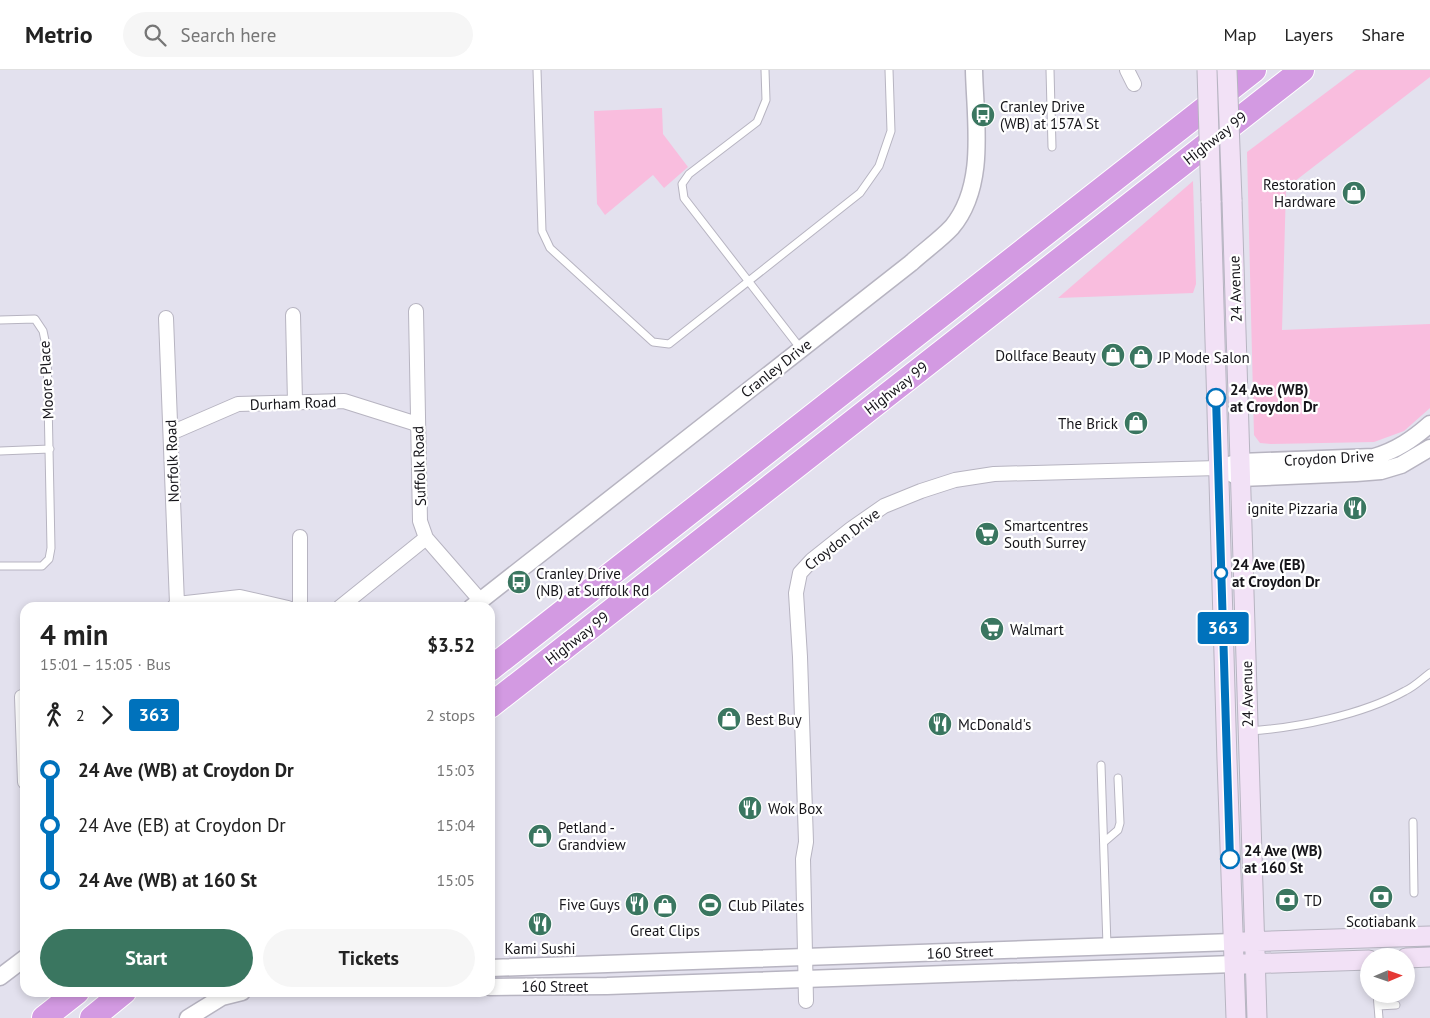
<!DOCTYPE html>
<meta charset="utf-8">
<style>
:root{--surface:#fff;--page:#f6f6f6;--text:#222;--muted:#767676;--line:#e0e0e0;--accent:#3a7660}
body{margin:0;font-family:"PT Sans",sans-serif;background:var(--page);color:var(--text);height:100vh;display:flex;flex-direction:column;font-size:19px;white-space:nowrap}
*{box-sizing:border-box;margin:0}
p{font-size:16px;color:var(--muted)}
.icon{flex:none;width:28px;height:28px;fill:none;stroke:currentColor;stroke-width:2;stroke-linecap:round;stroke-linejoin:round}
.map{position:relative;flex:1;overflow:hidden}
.panel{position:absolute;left:20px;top:532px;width:475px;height:395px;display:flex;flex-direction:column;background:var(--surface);border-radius:15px;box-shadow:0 2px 8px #0003}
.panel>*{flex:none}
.badge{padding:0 10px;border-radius:4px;font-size:18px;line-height:32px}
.needle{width:32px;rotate:88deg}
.controls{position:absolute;left:1360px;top:878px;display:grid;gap:10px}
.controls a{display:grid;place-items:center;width:55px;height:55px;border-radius:50%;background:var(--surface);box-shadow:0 2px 8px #0003;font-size:25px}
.map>.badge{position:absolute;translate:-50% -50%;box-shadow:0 0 0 2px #fff}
.legs{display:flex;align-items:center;gap:8px;height:55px;padding:0 20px;font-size:16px}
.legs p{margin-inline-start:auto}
.overview{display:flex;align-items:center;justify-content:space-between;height:85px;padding:0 20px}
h1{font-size:28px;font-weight:700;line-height:38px}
.action{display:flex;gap:10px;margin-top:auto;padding:10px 20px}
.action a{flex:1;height:58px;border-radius:30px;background:var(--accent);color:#fff;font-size:20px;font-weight:700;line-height:58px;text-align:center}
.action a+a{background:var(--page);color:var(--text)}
ul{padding:0 20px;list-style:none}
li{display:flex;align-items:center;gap:18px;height:55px;font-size:19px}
li i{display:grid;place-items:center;width:8px;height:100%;margin:0 6px;background:currentColor}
li i::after{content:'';width:12px;height:12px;margin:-6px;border:4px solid;border-radius:50%;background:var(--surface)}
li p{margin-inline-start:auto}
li:first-child i{background:linear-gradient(#0000 50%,currentColor 0)}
li:last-child i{background:linear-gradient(currentColor 50%,#0000 0)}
header{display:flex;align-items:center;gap:30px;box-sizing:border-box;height:70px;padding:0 25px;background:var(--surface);border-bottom:1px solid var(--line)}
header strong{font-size:24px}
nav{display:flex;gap:28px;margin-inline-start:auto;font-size:18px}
.search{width:350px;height:45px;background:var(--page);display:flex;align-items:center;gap:12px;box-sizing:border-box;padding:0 18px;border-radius:28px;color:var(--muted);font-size:19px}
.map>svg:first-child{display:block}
.green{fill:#f9bdde}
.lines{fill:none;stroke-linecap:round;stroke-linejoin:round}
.service-casing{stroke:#b7b4c1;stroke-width:9}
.minor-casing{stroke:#b7b4c1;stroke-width:16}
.tertiary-casing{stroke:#b7b4c1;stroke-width:19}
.secondary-casing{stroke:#b7b4c1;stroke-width:21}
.motorway-casing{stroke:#fff;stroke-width:26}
.service{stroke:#fff;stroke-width:7}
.minor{stroke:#fff;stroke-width:14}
.tertiary{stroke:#fff;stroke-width:16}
.secondary{stroke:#f2e1f6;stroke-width:19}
.motorway{stroke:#d39ae2;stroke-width:24}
.secondary-bridge-casing{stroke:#b7b4c1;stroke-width:21;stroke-linecap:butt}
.secondary-bridge{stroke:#f2e1f6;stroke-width:19}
.line-1-casing{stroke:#fff;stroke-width:11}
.line-1{stroke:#0072bc;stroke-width:8}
.stop-1-dot{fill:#fff;stroke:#0072bc;stroke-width:2.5}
.labels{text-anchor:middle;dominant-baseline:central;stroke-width:4.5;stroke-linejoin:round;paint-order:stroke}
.poi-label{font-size:15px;fill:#16151a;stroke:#fff;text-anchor:start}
.street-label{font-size:15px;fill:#16151a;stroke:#fff}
.stop-label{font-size:15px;font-weight:bold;fill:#16151a;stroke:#fff;text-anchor:start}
</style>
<header>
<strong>Metrio</strong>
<div class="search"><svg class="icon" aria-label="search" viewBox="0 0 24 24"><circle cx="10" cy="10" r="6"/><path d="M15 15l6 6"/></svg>Search here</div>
<nav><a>Map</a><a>Layers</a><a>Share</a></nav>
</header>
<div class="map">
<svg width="1430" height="948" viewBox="0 0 1430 948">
<rect width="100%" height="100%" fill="#e3e1ee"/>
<!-- green -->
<path class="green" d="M1356 0H1430V7L1286 118 1282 260 1430 254V338L1404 361 1374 372 1271 374 1260 373 1254 365 1247 82Z
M662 38 663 64 688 97 664 118 653 105 605 145 597 134 594 41Z
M1193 111 1196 214 1193 223 1058 228Z"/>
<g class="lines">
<!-- service casing -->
<g class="service-casing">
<path id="service" d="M537 0 542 161 550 178 653 272 669 274 860 123 879 96 891 61 889 0
M765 0 766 30 757 52 689 104 682 114 684 128 801 279
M1050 0 1052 77
M0 250 35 249 43 261 47 280 51 478 49 489 42 496H0
M0 381 50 379
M1248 661C1297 658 1362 645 1405 621 1414 617 1422 609 1430 603
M1101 695 1107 876
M1413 752 1414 823
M1104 772 1118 760 1120 753 1118 708
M1377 924 1379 948
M1378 936 1396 935"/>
</g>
<!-- minor casing -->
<g class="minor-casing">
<path id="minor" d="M1127 0 1134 14
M416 241 420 451 426 468 480 530
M293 245 295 332
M166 248 177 534
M171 363 238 334 344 331 417 354
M300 467V538
M173 538 177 534 240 527 288 538
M339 538 426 468
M25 626 22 627 25 712
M806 931 803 789 806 772 800 587 796 523 800 503 812 490 851 459 884 436 921 421 955 410 994 404 1218 398"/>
</g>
<!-- tertiary casing -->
<g class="tertiary-casing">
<path id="tertiary" d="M1218 398 1240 392 1374 387C1397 380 1413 369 1430 354
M1229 402 1240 408 1356 403 1381 401 1401 395 1430 378
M471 538 911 193C924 181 940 170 952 157 987 115 975 50 974 0
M490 898 1233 872
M0 907 25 888
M490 917 607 916 1234 894
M188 948 222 927 242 922"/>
</g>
<!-- secondary casing -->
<g class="secondary-casing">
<path id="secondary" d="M1232 130 1257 948
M1211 131 1227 690 1236 948
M1242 872 1430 866
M1406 888 1430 887
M1243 894 1369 890"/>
</g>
<!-- motorway casing -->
<g class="motorway-casing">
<path id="motorway" d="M490 599 1254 0
M490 636 1302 0
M44 948 77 922
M92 948 124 922"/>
</g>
<!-- service -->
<use href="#service" class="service"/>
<!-- minor -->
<use href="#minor" class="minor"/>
<!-- tertiary -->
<use href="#tertiary" class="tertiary"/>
<!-- secondary -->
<use href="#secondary" class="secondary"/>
<!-- motorway -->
<use href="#motorway" class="motorway"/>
<!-- secondary-bridge casing -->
<g class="secondary-bridge-casing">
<path id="secondary-bridge" d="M1207 0 1211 131
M1227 0 1232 130"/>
</g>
<!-- secondary-bridge -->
<use href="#secondary-bridge" class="secondary-bridge"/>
</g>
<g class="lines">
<!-- line-1 casing -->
<g class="line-1-casing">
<path id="line-1" d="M1216 328 1230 789"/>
</g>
<!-- line-1 -->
<use href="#line-1" class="line-1"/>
</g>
<!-- icons -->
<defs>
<g id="bus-disc" transform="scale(1.25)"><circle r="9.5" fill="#3a7660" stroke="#fff"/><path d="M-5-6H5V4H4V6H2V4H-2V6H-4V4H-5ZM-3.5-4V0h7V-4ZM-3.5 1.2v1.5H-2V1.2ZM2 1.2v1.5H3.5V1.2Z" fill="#fff"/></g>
<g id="shop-disc" transform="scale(1.25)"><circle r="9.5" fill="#3a7660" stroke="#fff"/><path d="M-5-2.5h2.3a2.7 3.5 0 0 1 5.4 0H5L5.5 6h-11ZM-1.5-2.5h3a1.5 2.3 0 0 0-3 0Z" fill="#fff"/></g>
<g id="restaurant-disc" transform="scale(1.25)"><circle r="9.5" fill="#3a7660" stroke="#fff"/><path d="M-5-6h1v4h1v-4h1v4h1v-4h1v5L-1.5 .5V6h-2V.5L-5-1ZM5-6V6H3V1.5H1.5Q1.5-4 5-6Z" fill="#fff"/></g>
<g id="supermarket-disc" transform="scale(1.25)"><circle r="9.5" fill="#3a7660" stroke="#fff"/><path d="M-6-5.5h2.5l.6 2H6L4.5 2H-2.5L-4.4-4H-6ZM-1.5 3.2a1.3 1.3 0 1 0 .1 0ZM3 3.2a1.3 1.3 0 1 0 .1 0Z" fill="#fff"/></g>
<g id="bank-disc" transform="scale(1.25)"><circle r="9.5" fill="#3a7660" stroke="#fff"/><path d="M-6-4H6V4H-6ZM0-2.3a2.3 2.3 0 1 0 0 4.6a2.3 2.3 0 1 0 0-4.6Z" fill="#fff"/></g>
<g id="stadium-disc" transform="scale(1.25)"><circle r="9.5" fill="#3a7660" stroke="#fff"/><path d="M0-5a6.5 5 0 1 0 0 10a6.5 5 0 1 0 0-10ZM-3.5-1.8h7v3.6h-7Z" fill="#fff"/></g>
</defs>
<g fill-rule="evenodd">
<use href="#bus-disc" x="983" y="45"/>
<use href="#shop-disc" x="1354" y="123"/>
<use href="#shop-disc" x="1113" y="285"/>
<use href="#shop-disc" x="1141" y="287"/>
<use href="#shop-disc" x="1136" y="353"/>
<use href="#restaurant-disc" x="1355" y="438"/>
<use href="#supermarket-disc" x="987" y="464"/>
<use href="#bus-disc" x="519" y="512"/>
<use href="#supermarket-disc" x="992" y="559"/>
<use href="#shop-disc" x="729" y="649"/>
<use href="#restaurant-disc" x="940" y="654"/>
<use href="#restaurant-disc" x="750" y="738"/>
<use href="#shop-disc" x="540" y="766"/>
<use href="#bank-disc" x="1381" y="827"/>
<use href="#bank-disc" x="1287" y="830"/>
<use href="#restaurant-disc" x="637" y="834"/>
<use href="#stadium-disc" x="710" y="835"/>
<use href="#shop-disc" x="665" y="836"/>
<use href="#restaurant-disc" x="540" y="854"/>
</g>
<!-- markers -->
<g class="stop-1-dot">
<circle cx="1216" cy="328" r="9"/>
<circle cx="1221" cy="503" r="6"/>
<circle cx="1230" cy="789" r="9"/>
</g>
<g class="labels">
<!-- poi labels -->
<g class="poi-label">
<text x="1000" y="36">Cranley Drive<tspan x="1000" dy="17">(WB) at 157A St</tspan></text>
<text x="1336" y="114" text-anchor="end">Restoration<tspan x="1336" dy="17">Hardware</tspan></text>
<text x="1096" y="285" text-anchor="end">Dollface Beauty</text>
<text x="1158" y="287">JP Mode Salon</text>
<text x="1118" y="353" text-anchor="end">The Brick</text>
<text x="1338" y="438" text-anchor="end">ignite Pizzaria</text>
<text x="1004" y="455">Smartcentres<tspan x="1004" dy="17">South Surrey</tspan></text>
<text x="536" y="503">Cranley Drive<tspan x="536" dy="17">(NB) at Suffolk Rd</tspan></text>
<text x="1010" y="559">Walmart</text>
<text x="746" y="649">Best Buy</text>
<text x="958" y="654">McDonald's</text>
<text x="768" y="738">Wok Box</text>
<text x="558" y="757">Petland -<tspan x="558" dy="17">Grandview</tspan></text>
<text x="1304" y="830">TD</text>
<text x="620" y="834" text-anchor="end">Five Guys</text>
<text x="728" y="835">Club Pilates</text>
<text x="1381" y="851" text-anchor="middle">Scotiabank</text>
<text x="665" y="860" text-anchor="middle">Great Clips</text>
<text x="540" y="878" text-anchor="middle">Kami Sushi</text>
</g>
<!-- street labels -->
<g class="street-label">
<text transform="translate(1215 68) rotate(-38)">Highway 99</text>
<text transform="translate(1235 219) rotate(-92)">24 Avenue</text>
<text transform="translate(776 298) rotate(-38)">Cranley Drive</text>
<text transform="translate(46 310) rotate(-93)">Moore Place</text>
<text transform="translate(896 318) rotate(-38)">Highway 99</text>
<text transform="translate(293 333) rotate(-2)">Durham Road</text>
<text transform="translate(1329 388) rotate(-3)">Croydon Drive</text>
<text transform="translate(172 391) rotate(-92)">Norfolk Road</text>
<text transform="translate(419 396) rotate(-92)">Suffolk Road</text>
<text transform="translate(842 469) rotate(-38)">Croydon Drive</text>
<text transform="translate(577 568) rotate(-38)">Highway 99</text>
<text transform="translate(1247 624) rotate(-91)">24 Avenue</text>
<text transform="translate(960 882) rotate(-2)">160 Street</text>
<text x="555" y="916">160 Street</text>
</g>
<!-- stop labels -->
<g class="stop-label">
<text x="1230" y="319">24 Ave (WB)<tspan x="1230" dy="17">at Croydon Dr</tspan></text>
<text x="1232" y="494">24 Ave (EB)<tspan x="1232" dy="17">at Croydon Dr</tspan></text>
<text x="1244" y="780">24 Ave (WB)<tspan x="1244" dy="17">at 160 St</tspan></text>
</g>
</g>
</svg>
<div class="controls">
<a><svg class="needle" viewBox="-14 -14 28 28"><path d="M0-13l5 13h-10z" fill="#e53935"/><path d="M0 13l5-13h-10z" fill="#767676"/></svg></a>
</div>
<b class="badge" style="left:1223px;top:558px;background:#0072bc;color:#fff">363</b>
<section class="panel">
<div class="overview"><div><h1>4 min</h1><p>15:01 – 15:05 · Bus</p></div><b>$3.52</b></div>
<div class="legs"><svg class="icon" aria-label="walk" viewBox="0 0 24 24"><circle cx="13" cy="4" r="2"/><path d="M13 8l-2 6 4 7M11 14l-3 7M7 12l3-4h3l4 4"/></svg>2<svg class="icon" aria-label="forward" viewBox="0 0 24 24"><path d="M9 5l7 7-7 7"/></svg><b class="badge" style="background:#0072bc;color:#fff">363</b><p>2 stops</p></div>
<ul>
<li><i style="color:#0072bc"></i><b>24 Ave (WB) at Croydon Dr</b><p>15:03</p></li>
<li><i style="color:#0072bc"></i><span>24 Ave (EB) at Croydon Dr</span><p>15:04</p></li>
<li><i style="color:#0072bc"></i><b>24 Ave (WB) at 160 St</b><p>15:05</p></li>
</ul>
<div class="action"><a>Start</a><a>Tickets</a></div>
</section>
</div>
